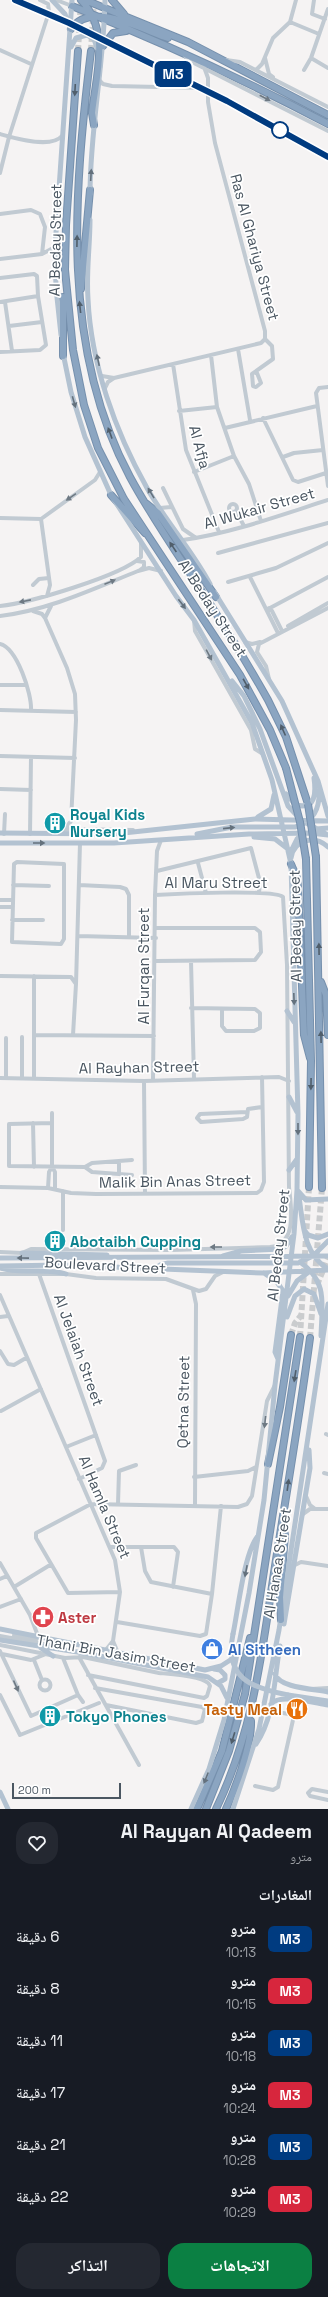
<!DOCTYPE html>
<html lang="ar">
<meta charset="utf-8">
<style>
:root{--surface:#171b24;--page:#242831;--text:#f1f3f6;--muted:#9ea1a6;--accent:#0b8043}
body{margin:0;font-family:"Space Grotesk","Noto Naskh Arabic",sans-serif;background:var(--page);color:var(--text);direction:rtl;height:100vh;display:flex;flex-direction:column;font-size:15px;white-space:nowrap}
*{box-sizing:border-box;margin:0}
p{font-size:13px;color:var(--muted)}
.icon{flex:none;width:22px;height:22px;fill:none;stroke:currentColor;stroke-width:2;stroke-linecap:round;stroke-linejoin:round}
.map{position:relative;height:1809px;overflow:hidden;direction:ltr}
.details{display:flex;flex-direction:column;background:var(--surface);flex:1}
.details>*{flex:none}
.badge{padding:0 8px;border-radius:6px;font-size:14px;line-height:26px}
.scale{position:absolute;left:12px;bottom:10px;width:109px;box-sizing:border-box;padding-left:4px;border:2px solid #4a5661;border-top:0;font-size:11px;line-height:14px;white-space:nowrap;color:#4a5661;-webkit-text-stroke:3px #fff;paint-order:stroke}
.map>.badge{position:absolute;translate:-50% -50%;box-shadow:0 0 0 2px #fff}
h2{padding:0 16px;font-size:15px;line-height:36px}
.round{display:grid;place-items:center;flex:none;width:42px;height:42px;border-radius:16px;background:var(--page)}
.summary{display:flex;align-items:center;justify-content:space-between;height:68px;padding:0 16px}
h1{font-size:19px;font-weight:700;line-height:30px}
.cta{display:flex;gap:8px;margin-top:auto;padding:8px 16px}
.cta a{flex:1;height:46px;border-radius:16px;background:var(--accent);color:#fff;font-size:16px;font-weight:700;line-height:46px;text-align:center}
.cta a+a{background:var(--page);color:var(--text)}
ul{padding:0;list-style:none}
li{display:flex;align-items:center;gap:12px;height:52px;padding:0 16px}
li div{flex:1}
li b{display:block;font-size:15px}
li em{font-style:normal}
li .badge{min-width:44px;font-weight:700;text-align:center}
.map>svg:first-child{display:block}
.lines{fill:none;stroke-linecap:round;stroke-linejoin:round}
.minor-tunnel{stroke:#caccce;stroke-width:4;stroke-dasharray:4 2;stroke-linecap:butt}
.highway-tunnel{stroke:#caccce;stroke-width:6;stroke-dasharray:6 3;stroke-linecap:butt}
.highway-casing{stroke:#7690ad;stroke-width:8}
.minor{stroke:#c1cad2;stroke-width:4}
.major{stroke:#b3c2d1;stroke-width:5}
.highway{stroke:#8ba5c1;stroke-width:6}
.highway-bridge-casing{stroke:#7690ad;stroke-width:8;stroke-linecap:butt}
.major-bridge{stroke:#b3c2d1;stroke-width:5}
.highway-bridge{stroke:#8ba5c1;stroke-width:6}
.oneway{fill:#505e6b}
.oneway2{fill:#6e7983}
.oneway3{fill:#64717d}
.line-casing{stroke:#fff;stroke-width:9}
.line{stroke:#003b80;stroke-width:6}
.stop-dot{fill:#fff;stroke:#003b80;stroke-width:2}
.labels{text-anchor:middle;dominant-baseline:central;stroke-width:3.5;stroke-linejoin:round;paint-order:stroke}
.street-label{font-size:15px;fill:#4a5661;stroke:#fff}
.culture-label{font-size:15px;font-weight:bold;fill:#0d838f;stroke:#fff;text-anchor:start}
.health-label{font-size:15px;font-weight:bold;fill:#be3a42;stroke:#fff;text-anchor:start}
.shop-label{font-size:15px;font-weight:bold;fill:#366cbe;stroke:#fff;text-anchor:start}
.food-label{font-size:15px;font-weight:bold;fill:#c56008;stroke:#fff;text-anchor:end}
</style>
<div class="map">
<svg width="328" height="1809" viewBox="0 0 328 1809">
<rect width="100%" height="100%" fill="#f5f3f3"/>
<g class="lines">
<!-- minor-tunnel -->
<path class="minor-tunnel" d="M295 1711 297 1703"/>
<!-- highway-tunnel -->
<path class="highway-tunnel" d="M78 51 81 0
M91 51 94 0
M317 1285 328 1258
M291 1335 295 1323 303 1313
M300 1337 309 1187
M310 1338 322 1188"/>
<!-- highway casing -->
<g class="highway-casing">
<path id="highway" d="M81 0C111 31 96 75 92 113L94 125
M85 0 188 42 328 115
M112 0 124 14
M72 6C159 41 245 80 328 124
M71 29C90 0 141 29 168 38
M103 46 113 33 126 31
M78 51 66 225 65 270 73 350 84 405 98 448 124 499 240 675 270 730 286 768
M91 51C74 192 60 347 130 477 150 514 174 549 197 584 222 622 246 661 268 700L286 737 308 804
M81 289 90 190
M63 297V356
M111 495 145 533
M147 504 158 513 216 597
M316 857 322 1188
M306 859 311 1061 309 1187
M291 864 297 878 298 887 304 1035 310 1058
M321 982 326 995 328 1035
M268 1464 280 1407 291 1335
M281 1620 280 1597 285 1535 283 1526
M197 1809 222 1751 250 1638
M206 1809 229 1751 245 1694 300 1337
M216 1809C254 1730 262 1651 275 1566 287 1490 300 1414 310 1338
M226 1809C236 1787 252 1744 251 1721"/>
</g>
<!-- minor -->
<path class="minor" d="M56 0 72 6
M314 0 312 14 325 19
M290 22 319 34
M0 50 31 64
M185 56 190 61 328 131
M265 58 269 74 273 77
M311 58 328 68
M226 60 240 62 328 107
M256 70 262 64 273 38 290 22 296 0
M304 70 311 58 328 9
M98 79 103 84 112 86 207 88
M0 134C14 138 51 149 62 136
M0 173 9 137 49 12 48 4 40 0
M0 214 31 210 40 214 45 227 42 254
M0 259 42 254 55 247
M0 278 34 274 37 276 38 296 46 345 40 350 0 352
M0 302 38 296
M5 302 12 351
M9 326 42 322
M238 349 250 420
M211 355 217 407 234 456 249 484 261 521
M173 364 186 450 219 532
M257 373 261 383 256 387 253 386 252 374 273 359 272 346 265 339
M102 376 114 378 261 343 265 339V331L215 143 208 102V78L204 67
M328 387 319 388 316 393 328 486
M105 388 108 382 114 378
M179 411 217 407
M263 418 293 480 298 482 326 473
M225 428 317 406
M283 457 294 453 323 450
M194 472 234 456
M163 488 183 529 196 538
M229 508a4 4 0 1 1 8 0a4 4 0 1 1-8 0Z
M160 508 171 507
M236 511 244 526
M0 518 41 519
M41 519 50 585 47 596
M41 519 95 480 100 472
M183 540C232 533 281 515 328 500
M218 553 328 523
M137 561 144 562V567L140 570
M250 577 278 633
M228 582 276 568 328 543
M33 585 39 579 49 578
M0 606C29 603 121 576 141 557V542
M269 608 272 611 282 631
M270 608 328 577
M33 611 42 614 45 618 67 668 75 694 76 720 71 821 65 829
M0 616C49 610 93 589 138 571L149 568 161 571
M45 618 51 606
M194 620 195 631 251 730 255 749 263 754
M288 626 328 603
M245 642 252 644 260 642
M0 644C17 648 32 694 31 710
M269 679 266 666 257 652 259 644 328 608
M0 685H26
M0 710 76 712
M0 756 75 758
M0 789 31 790
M4 834 5 814
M30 834 31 757
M55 834 65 829 133 830
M17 862 64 864V939L61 944 12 942 14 864Z
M198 863 206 893
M157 871 251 848 260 882 259 893
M13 885 49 886
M79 885 120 887 126 889 129 895V937
M0 900H13
M0 907H12
M12 920H43
M156 928H255L260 932 261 952 255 960 156 961
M78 936 156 938
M191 961 194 1078
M0 976 71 977 76 984 73 1035
M34 976V1079
M76 984 80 843
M191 1008 255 1009 260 1013V1028L254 1031H226L222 1026V1009
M34 1035 154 1036
M6 1038V1078
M0 1078 144 1081 279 1077 289 1081
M22 1078V1037
M153 1080 155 895 157 851 161 840
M144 1081 145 1194
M247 1112 200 1114 197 1118 201 1122 243 1119 247 1117 248 1109 262 1107
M52 1113V1167L55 1172V1189
M33 1123 34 1167
M52 1123 9 1124V1166L85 1167 92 1163 132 1160
M85 1167 92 1172 132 1175
M119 1173V1161
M0 1187 48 1188 71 1193 96 1194 257 1193 261 1190 264 1182 262 1077
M48 1188 49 1172 52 1167
M63 1230V1191
M0 1252 22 1253 31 1249 171 1250 270 1247C298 1244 291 1207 289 1187L287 965 283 897C274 889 173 894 155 895
M0 1274H66L96 1278 166 1279 199 1291 206 1289 215 1276 223 1272
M39 1274 105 1461 102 1468 79 1479
M193 1290 196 1304 195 1505
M0 1295 115 1560 120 1592 113 1641 118 1653
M0 1317 8 1316
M0 1351 8 1364 14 1365 26 1358
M1 1411 41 1389
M326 1434 328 1435
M66 1447 96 1435
M324 1473 328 1474
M194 1477 248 1471 256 1467
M306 1496 310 1505 314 1508
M118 1504 119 1471 136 1465
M303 1514 310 1509H328
M111 1547H174L178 1552 173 1587
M141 1547 145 1571 151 1582 212 1594
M0 1563 30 1615 38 1636
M295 1565 301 1562 328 1566
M0 1579 7 1576
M14 1587 50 1565
M120 1592 68 1593 36 1538V1533L91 1504 238 1507 247 1504 252 1496 267 1401 275 1385
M0 1607 21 1599
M117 1622 200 1636 206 1634 212 1594 221 1506
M14 1635 37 1639
M0 1636 55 1646
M0 1645 65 1658 83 1657 159 1673C169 1674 207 1676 210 1686L207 1696 204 1698 88 1675
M0 1651 31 1716 78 1695 63 1658
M105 1651 113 1641
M2 1654 31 1660 46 1654
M79 1657 139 1765
M34 1660 42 1680
M39.5 1685a5.5 5.5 0 1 1 11 0a5.5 5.5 0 1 1-11 0Z
M95 1688 202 1707 205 1709 202 1721 196 1723 106 1705
M311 1689 328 1688
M0 1695 20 1735 99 1703
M78 1695 83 1702
M283 1713 294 1715
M255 1786 273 1790 278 1787 295 1711
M328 1792 312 1789 308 1793 310 1796 328 1800"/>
<!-- major -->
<path class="major" d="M52 0 65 14 69 25
M71 47 76 38 87 35 94 39 97 48
M90 194C90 129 104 65 105 0
M90 220C90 246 86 272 88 299 91 364 115 431 147 488 166 522 192 550 210 584
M61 335 56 288 55 247 72 0
M63 353 71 392 85 437 111 495 176 596 194 620 252 723 272 780 291 864 298 1114 297 1190 294 1234 275 1385 264 1500 249 1593 224 1720 209 1769 191 1809
M215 593 282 701 318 781 328 816
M232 681 244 696 260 729 288 806 301 820 326 834
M286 794 296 805C316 810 316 793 314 778
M258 817 271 809 274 795
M316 829 328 828
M0 833 114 834 255 819 328 821
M197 834 232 827H295C314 823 320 807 319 790
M254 837 275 839 288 849
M0 843H114L249 834 310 833 328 835
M291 851 297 839 303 833
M291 858C294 839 315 835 328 847
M287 1011 294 1022
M289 1097 297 1112
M289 1170 297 1159
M298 1191 306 1200 328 1199
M299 1197C303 1223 303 1254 328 1269
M305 1231 308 1235 318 1238 328 1234
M22 1253 107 1255
M223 1256 241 1251 281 1249 286 1246 292 1237
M0 1258 328 1256
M300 1262C328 1282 322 1303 321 1336
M0 1266 63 1265 263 1273 328 1270
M0 1268C21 1275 45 1267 66 1274
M154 1269 160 1265 168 1263H298L313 1256 328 1241
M264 1273 277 1282 283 1291 275 1352 278 1359
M288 1296 297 1281 310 1271
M287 1317 295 1296 304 1289 314 1294 321 1314
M284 1624 310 1468 309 1450
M0 1629 205 1670 221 1666 235 1657
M233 1634C238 1611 244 1552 258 1536
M0 1640 84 1653 208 1677 221 1686 227 1698
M41 1648 53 1656
M214 1669 220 1670 225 1675V1679L218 1683
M275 1674C279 1688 315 1689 328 1692
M288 1695 328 1701
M271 1704C280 1693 314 1703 328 1705
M256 1744C275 1717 274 1677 280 1646
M0 1792 8 1809
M233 1809 259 1729 279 1630 328 1304"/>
<!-- highway -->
<use href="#highway" class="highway"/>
<!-- highway-bridge casing -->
<g class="highway-bridge-casing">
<path id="highway-bridge" d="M286 768 300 822 306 859
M308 804 316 857"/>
</g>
<!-- major-bridge -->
<path class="major-bridge" d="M233 1634C224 1678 251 1688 288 1695"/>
<!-- highway-bridge -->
<use href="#highway-bridge" class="highway-bridge"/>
</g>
<!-- one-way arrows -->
<defs><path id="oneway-solid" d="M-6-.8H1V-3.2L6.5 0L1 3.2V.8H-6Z"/></defs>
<g class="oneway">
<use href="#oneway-solid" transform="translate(75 90) rotate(93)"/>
<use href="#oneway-solid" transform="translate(77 241) rotate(-89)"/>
<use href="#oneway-solid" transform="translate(80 307) rotate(-96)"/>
<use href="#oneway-solid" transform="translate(110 433) rotate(-110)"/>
<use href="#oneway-solid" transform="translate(173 547) rotate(-124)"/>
<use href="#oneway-solid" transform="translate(246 684) rotate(61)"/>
<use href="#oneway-solid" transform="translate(283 730) rotate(-114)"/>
<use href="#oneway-solid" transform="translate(319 949) rotate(-91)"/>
<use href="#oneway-solid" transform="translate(321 1037) rotate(-91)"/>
<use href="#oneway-solid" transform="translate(311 1084) rotate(91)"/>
<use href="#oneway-solid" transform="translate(295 1376) rotate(99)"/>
<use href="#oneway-solid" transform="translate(288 1485) rotate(-82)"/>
<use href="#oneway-solid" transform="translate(233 1738) rotate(107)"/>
</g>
<g class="oneway2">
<use href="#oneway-solid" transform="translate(265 98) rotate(28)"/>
<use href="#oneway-solid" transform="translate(71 497) rotate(145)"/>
<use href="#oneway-solid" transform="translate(110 582) rotate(-22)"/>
<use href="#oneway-solid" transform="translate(25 601) rotate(169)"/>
<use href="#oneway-solid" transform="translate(209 655) rotate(62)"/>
<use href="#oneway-solid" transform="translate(216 1247) rotate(180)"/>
<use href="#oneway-solid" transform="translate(265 1422) rotate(96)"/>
<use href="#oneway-solid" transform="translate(16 1686) rotate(66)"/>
</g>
<g class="oneway3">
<use href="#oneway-solid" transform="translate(91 175) rotate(-87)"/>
<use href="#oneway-solid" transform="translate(98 360) rotate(-102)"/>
<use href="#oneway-solid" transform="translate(74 402) rotate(74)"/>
<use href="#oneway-solid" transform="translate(151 493) rotate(-121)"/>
<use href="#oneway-solid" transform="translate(182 604) rotate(53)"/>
<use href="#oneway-solid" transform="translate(229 828) rotate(-6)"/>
<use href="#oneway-solid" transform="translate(39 843)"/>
<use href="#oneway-solid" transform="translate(294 999) rotate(88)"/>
<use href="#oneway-solid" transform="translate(298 1129) rotate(90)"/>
<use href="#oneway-solid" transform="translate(23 1258) rotate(-179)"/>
<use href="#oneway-solid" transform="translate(246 1571) rotate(101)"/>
<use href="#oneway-solid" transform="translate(206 1778) rotate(112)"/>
</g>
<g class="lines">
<!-- line casing -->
<g class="line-casing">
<path id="line" d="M15 0 69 23 227 101 328 157"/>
</g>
<!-- line -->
<use href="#line" class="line"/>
</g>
<!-- icons -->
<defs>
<g id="building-disc" transform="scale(1.15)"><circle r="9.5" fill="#0f9aa8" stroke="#fff"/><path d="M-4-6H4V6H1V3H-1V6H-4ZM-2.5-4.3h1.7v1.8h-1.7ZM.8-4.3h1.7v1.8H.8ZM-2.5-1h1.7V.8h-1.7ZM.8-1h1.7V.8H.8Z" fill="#fff"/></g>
<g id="pharmacy-disc" transform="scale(1.15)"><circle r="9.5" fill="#e0444e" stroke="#fff"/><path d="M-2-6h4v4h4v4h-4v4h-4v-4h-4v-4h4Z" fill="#fff"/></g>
<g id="shop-disc" transform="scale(1.15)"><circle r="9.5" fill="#3f7fe0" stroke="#fff"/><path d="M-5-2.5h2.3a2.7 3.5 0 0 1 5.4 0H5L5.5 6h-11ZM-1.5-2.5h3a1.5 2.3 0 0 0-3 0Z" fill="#fff"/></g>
<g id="restaurant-disc" transform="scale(1.15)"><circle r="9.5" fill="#e8710a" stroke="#fff"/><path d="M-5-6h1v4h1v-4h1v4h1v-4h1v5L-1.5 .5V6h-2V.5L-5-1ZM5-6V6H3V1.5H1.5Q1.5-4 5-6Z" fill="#fff"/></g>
</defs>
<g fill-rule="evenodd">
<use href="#building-disc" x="55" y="823"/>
<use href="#building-disc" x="55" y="1241"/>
<use href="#pharmacy-disc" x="43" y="1617"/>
<use href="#shop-disc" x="212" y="1649"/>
<use href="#restaurant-disc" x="297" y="1709"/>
<use href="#building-disc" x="50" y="1716"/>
</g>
<!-- markers -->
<circle class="stop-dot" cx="280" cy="130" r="8"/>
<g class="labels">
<!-- street labels -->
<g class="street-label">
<text transform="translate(55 240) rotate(-89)">Al Beday Street</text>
<text transform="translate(255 247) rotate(75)">Ras Al Ghariya Street</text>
<text transform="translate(200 447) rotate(75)">Al Afja</text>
<text transform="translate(259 508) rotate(-16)">Al Wukair Street</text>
<text transform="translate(213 608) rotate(57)">Al Beday Street</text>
<text x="216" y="882">Al Maru Street</text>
<text transform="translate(295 926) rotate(-91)">Al Beday Street</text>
<text transform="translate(143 966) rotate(-90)">Al Furqan Street</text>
<text transform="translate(139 1067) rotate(-1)">Al Rayhan Street</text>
<text transform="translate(175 1181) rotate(-1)">Malik Bin Anas Street</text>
<text transform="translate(278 1245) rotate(-84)">Al Beday Street</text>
<text transform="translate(105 1265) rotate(3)">Boulevard Street</text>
<text transform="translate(79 1350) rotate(70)">Al Jelaiah Street</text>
<text transform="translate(183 1402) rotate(-89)">Qetna Street</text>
<text transform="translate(105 1507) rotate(67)">Al Hamla Street</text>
<text transform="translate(277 1563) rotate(-81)">Al Hanaa Street</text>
<text transform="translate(116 1653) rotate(10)">Thani Bin Jasim Street</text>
</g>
<!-- culture labels -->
<g class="culture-label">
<text x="70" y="814">Royal Kids<tspan x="70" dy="17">Nursery</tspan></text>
<text x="70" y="1241">Abotaibh Cupping</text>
<text x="66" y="1716">Tokyo Phones</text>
</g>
<!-- health labels -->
<g class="health-label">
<text x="58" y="1617">Aster</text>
</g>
<!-- shop labels -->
<g class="shop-label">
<text x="228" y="1649">Al Sitheen</text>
</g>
<!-- food labels -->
<g class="food-label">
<text x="282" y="1709">Tasty Meal</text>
</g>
</g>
</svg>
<div class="scale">200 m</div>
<b class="badge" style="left:173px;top:74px;background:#003b80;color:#fff">M3</b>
</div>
<section class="details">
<div class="summary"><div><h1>Al Rayyan Al Qadeem</h1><p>مترو</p></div><a class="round"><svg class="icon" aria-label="heart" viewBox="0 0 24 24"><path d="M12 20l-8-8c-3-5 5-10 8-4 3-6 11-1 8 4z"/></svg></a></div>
<h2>المغادرات</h2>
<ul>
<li><span class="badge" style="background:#003b80;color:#fff">M3</span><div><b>مترو</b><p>10:13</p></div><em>6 دقيقة</em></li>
<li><span class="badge" style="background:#d7263d;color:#fff">M3</span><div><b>مترو</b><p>10:15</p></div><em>8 دقيقة</em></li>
<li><span class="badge" style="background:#003b80;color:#fff">M3</span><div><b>مترو</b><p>10:18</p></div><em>11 دقيقة</em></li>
<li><span class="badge" style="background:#d7263d;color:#fff">M3</span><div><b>مترو</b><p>10:24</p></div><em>17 دقيقة</em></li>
<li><span class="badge" style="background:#003b80;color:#fff">M3</span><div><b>مترو</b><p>10:28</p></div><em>21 دقيقة</em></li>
<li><span class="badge" style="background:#d7263d;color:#fff">M3</span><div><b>مترو</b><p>10:29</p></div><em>22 دقيقة</em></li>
</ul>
<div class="cta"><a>الاتجاهات</a><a>التذاكر</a></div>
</section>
